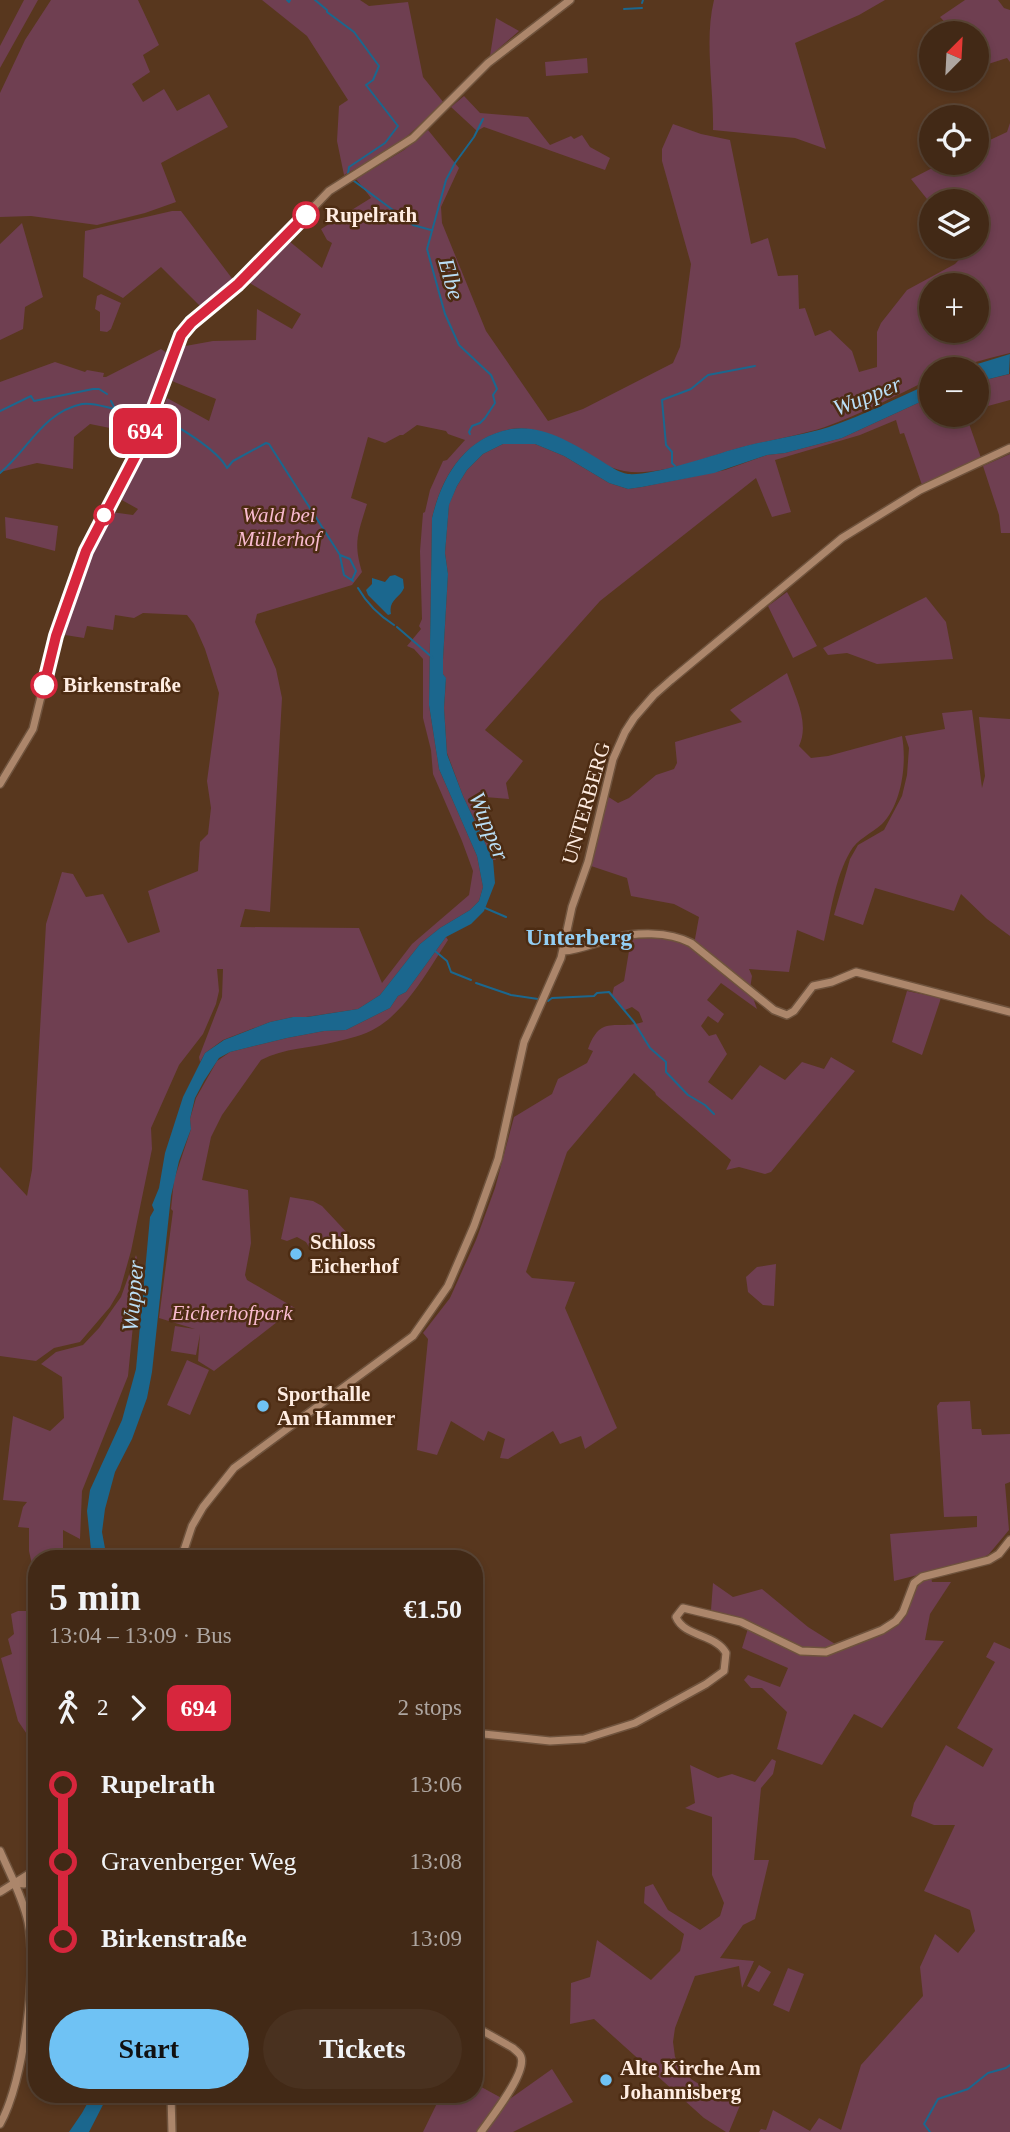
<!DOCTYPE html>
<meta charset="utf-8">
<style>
:root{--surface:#422916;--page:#49311f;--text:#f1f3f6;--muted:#aea6a1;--line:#5a4535;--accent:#6fc2f4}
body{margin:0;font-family:"Times New Roman",serif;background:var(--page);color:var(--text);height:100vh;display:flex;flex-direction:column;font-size:26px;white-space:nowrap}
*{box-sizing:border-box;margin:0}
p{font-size:23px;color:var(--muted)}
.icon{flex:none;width:38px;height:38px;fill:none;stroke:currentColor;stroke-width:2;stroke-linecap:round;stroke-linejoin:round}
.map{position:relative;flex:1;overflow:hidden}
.sheet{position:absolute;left:28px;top:1550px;width:455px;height:553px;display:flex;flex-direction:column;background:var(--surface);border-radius:28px;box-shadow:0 4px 10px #0003,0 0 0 2px var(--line)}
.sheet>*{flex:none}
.badge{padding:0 14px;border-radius:10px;font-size:24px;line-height:46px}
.needle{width:46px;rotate:24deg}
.controls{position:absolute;left:919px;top:21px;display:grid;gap:14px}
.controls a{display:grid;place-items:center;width:70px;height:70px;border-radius:50%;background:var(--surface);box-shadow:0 4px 10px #0003,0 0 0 2px var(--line);font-size:35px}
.map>.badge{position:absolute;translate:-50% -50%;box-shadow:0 0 0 4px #fff}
.legs{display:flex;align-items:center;gap:10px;height:77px;padding:0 21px;font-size:23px}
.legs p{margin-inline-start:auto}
.head{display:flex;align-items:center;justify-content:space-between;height:119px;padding:0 21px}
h1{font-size:38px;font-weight:700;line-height:52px}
.button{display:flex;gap:14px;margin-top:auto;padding:14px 21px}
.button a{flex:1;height:80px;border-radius:42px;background:var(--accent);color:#111;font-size:28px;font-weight:700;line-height:80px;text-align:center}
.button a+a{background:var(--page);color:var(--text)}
ul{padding:0 21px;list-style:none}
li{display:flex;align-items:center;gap:24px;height:77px;font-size:26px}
li i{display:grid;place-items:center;width:10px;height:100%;margin:0 9px;background:currentColor}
li i::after{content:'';width:18px;height:18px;margin:-9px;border:5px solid;border-radius:50%;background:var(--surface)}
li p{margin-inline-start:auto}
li:first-child i{background:linear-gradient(#0000 50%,currentColor 0)}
li:last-child i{background:linear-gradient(currentColor 50%,#0000 0)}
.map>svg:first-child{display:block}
.green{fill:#6f3f51;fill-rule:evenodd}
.water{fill:#1b678e}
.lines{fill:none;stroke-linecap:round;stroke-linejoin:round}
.stream{stroke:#1b678e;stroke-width:2}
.secondary-casing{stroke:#6f533d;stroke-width:10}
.secondary{stroke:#ac866b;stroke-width:7}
.line-1-casing{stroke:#fff;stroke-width:16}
.line-1{stroke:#d7263d;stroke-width:10}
.stop-1-dot{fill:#fff;stroke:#d7263d;stroke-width:3.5}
.poi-dot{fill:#6fc2f4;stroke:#4d2c13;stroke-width:2.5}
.labels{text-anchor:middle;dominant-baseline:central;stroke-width:5;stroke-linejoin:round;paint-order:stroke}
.stop-label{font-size:21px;font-weight:bold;fill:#ffede2;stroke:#4d2c13;text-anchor:start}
.park-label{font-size:21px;font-style:italic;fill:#f9bbd0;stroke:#4d2c13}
.street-label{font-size:21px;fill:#ffede2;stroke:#4d2c13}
.poi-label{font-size:21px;font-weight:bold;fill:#ffede2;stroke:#4d2c13;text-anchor:start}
.water-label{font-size:23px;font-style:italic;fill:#badef5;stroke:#4d2c13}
.quarter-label{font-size:24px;font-weight:bold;fill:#94cff4;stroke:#4d2c13}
</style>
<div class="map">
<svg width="1010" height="2132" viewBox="0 0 1010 2132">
<rect width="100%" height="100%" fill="#58371e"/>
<!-- green -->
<path class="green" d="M24 0H38L0 68V46Z
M51 0H138L159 45 143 55 150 72 132 84 143 102 164 89 177 111 209 94 228 127 161 163 176 202 145 213 97 225 31 216 0 217V93L25 40Z
M262 0H360L369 6 408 2 423 77 444 103 395 147 344 175 337 141 339 106 348 100 307 36Z
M714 0H885L859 15 795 43 826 149 795 138 713 130C714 88 704 41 714 0Z
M965 0H998L1004 8 1010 10V62L1007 58 982 66 977 59 976 33H955L940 17Z
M496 18 519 31 490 56Z
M587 58 588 73 546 76 545 62Z
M464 96 480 113 528 117 550 145 571 136 574 139 582 135 590 147 610 158 605 170 484 127 477 131 451 107Z
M1010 123V353C983 359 958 369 931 369V379C896 395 862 414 825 427 795 437 762 441 732 450 701 459 657 477 624 471 589 465 550 422 511 429 465 438 442 475 432 518L429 705 439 769 477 856 483 887 479 901 470 910 440 928 420 944 380 995 358 1009 306 1017H293L270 1022 223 1040 205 1053 200 1062 199 1057 222 997 223 969H217L219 991 216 1004 203 1034 179 1065 151 1128 152 1149 131 1251 120 1290 110 1307 80 1342 54 1348 36 1361 0 1356V1167L27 1196 32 1170 46 924 62 872 73 874 86 897 103 894 128 943 160 932 148 891 198 871 200 842 208 834 211 808 207 781 219 693 205 649 194 624 187 615 143 613 134 618 115 615 113 630 87 626 84 638 65 635 92 545 111 512 133 515 138 509 120 499 138 468 167 398 209 421 216 399 172 381 180 347 213 341 256 340 257 309 292 329 301 314 248 282 289 241 322 268 332 243 327 240 321 229 371 198 356 179 404 150 428 130 459 168 441 207 442 223 486 331 548 421 583 409 673 363 680 347 691 264 662 161V149L673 124 701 134 730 140 751 244 768 238 778 276 798 275 799 309 805 308 815 336 830 330 852 351 859 372 877 367V332L881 323 907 290 955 264 970 248 969 247H976V201H931V204L911 179 942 163H976L977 146 1007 132ZM931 285H976V331H931ZM417 425 446 431 448 434 465 440 447 460 443 461 430 490 425 512 423 513 420 551 422 619 419 626 421 629 407 646 414 649 423 659V718L431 750 433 774 462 841 473 871 469 895 412 944 382 983 359 928 240 927 245 909 270 912 282 698 276 669 255 622 257 614 352 585 362 572C353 542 358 534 367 504L351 498 368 437 385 443 400 435H403Z
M172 211H181L234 281 201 307 161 267 123 298 83 277 85 231Z
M22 223 43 297 25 307 23 329 0 340V244Z
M101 294 121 303 111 329 107 332 100 331V312L95 309 97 296Z
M161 349 167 353 140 434 90 424 74 437 73 469 37 463 0 472V382L55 362 85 372 87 370 104 373 103 377H106Z
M1010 374V400L977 409V382Z
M931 397V415H966L981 458 922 485 904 433 900 434 896 420 860 435 775 460 791 512 772 517 756 478 600 601 485 730 523 761 506 783 509 799 473 796 496 860H493L463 796 447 753 444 708 446 679 443 674V659L448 574 445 553 449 504 457 486 467 470 483 454 503 444H535L564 456 609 483 628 489 642 487 725 470 767 455 785 453 842 438Z
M1010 454V533H1001L999 515 983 466Z
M5 517 58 526 55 551 6 538Z
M787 592 817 646 793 658 768 606Z
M926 597 946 622 953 659 877 664 847 653 828 655 823 648Z
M787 673C795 696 810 723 799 746L811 758 828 756 902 736C907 763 902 804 882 824 871 834 857 839 850 852 835 878 831 912 824 941L797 930 789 972 749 969 752 976 750 989 757 1009 721 983 707 1000 724 1014 718 1023 708 1016 701 1026 709 1036 716 1034 727 1054 708 1082 732 1100 760 1065 785 1080 802 1062 824 1069 831 1057 855 1071 771 1172 765 1174 739 1167 726 1170 731 1160 656 1095 655 1092 634 1073 567 1152 526 1272 532 1278 575 1282 565 1308 617 1428 585 1449 581 1436 560 1444 553 1431 508 1459 500 1458 505 1439 488 1431 484 1441 451 1421 437 1455 417 1450 428 1339 423 1333 450 1298 476 1240 495 1188 514 1117 552 1094 558 1079 587 1063 593 1051 588 1049C601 1013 616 1031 643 1022L639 1012 632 1007 625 1010 612 996 614 987 624 981 631 939 662 936 693 942 695 939 699 917 674 904 631 896 627 878 591 866 607 796 618 803 629 798 656 775 674 769 677 763 675 742 742 722 730 710Z
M972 710 982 788 985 776 979 717 1010 719V936L987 919 961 894 954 911 875 888 863 925 834 915 850 859 858 845 884 830 902 796 907 775 909 748 905 736 945 729 942 713Z
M446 937 448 940C429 969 406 1011 376 1028 365 1035 348 1039 335 1042 311 1048 284 1048 261 1060L222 1115 211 1137 202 1180 248 1190 251 1243 245 1275 247 1280 295 1308 214 1371 198 1361 200 1334 196 1355 171 1351 175 1326 195 1329 159 1318 173 1211 171 1209 174 1180 191 1129 190 1119 196 1098 217 1061 230 1052 287 1038 324 1031 346 1030 390 1008 398 996 406 992Z
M907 991 941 998 922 1055 892 1042Z
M290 1197 313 1201 322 1206 351 1237 341 1252 324 1247H309L306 1242 297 1237 287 1241 281 1239Z
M136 1255 139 1265 128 1376 82 1491 80 1539 63 1530V1559H37V1587L29 1551V1528L18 1527 23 1507 27 1502 3 1500 13 1416 50 1431 64 1418 62 1377 41 1364 56 1352 83 1345 99 1328 121 1297Z
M776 1264 774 1306 763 1305 748 1292 746 1277 757 1267Z
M187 1360 209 1370 190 1415 167 1405Z
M970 1401 972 1429H981L982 1435 1010 1434V1482L1005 1484 1009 1530 989 1554 981 1559 894 1581 890 1534 977 1527V1516L944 1517 937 1406 940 1402Z
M931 1577 932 1582H951L930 1614 925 1640 944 1641 882 1728 854 1714 822 1765 777 1749 787 1712 762 1688H751L744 1680 748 1675 780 1687 788 1668 742 1648 750 1622 711 1610 713 1583 733 1597 762 1589 808 1627 843 1649C866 1640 893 1635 906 1612 917 1592 907 1590 931 1577Z
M18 1611H37V1749L18 1721 1 1658 12 1654 8 1639 14 1634 11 1614Z
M994 1642 1010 1649V2132H759L761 2129 766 2130 773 2110 810 2131 819 2118 841 2130 861 2065 923 1996 920 1967 935 1934 958 1953 975 1931 970 1910 924 1891 955 1825H934L911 1816 914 1803 946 1745 983 1767 993 1749 957 1728 995 1662 986 1657Z
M772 1759 776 1761 773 1774 761 1788 754 1860H769L755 1919 743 1925 720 1958 754 1961 742 1988 739 1966 695 1976 675 2028 673 2042 675 2057 691 2079 713 2093 736 2091 743 2098 729 2132H726L704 2118 594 2019 570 2024 571 1983 590 1977 597 1940 651 1980 680 1951 684 1934 644 1903 645 1887 653 1884 668 1910 700 1930 720 1916 724 1903 712 1875V1817L685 1808 695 1803 690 1765 718 1778 732 1774 755 1782Z
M759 1965 771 1972 759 1992 747 1986Z
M788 1968 804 1974 789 2012 773 2005Z
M552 2069 573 2102 513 2132H423L441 2095H474V2083L507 2101Z"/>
<!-- water -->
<path class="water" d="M1010 354 1009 374 977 382 976 369H961Z
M931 383V397L842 438 785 453 767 455 714 473 642 487 628 489 609 483 564 456 535 444H503L483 454 467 470 457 486 449 505 445 553 448 574 443 659V674L446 678 444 708 447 754 463 796 493 860 495 883 484 911 471 924 446 937 406 992 398 996 390 1008 346 1030 324 1031 287 1038 230 1052 219 1058 204 1081 195 1098 190 1119 191 1129 179 1161 171 1196 152 1372 147 1398 132 1439 115 1472 105 1509 102 1532 107 1559H92L87 1511 90 1490 122 1420 136 1369 150 1217 154 1210 152 1205 159 1188 165 1153 183 1097 205 1053 224 1040 270 1022 293 1017H307L358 1009 380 995 420 944 440 928 470 910 479 901 483 887 477 856 439 769 429 705 432 518C442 476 465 437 511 429 543 424 574 444 600 460 608 465 619 473 628 474 651 476 708 457 731 450 763 440 797 437 829 427 864 415 897 398 931 383Z
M395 575 403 579 404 588C400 598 388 600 391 614L388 615 368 595 366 590 372 584V578L385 582 390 576Z
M92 2095H115L114 2098 107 2097 89 2132H69L82 2113Z"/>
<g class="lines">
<!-- stream -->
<path class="stream" d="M287 0 289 2 290 0
M315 0 327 10V12L354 32 379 66 373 80 366 85 398 126 385 143 349 167 348 174
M642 3 643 0
M624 9 642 8
M354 181 413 225 431 230
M111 401 115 409 145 411
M0 411 31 396 34 401 93 389H99L107 394
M158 416C177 426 217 449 227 468L233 461 266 443 269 444 340 555 350 559 356 571 352 580
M470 434 469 432 472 426 480 423 485 418 495 403 493 395 497 389 491 375 459 345 445 314 427 249 446 180 455 163 474 137 483 119
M675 466 672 463V452L666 445 662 400 691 389 708 375 755 366
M0 473C28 450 43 412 82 404 92 402 105 407 115 409
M340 556 344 575 353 581
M358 588C366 602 380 616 394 625
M397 627 433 658
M485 908 506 917
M435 951 447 961 451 972 471 980
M476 983 511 995 538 999
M548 1001 552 998 594 996 597 993 609 992 634 1022 650 1048 666 1062V1072L688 1095 705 1105 714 1114
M930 2132 924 2124 938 2099 968 2089 988 2073 1006 2068 1010 2065"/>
<!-- secondary casing -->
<g class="secondary-casing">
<path id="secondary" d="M0 784 33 729 56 636 86 551 137 453 181 335 191 323 227 293 266 257 329 191 413 138 488 63 570 0
M563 951C580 950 594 943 610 939 636 932 668 931 691 943L774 1010 787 1015 794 1011 813 986 832 982 856 972 1010 1012
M181 1559 192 1526 203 1507 234 1468 413 1336 448 1286 474 1226 498 1159 524 1042 561 958 572 907 588 862 613 759 625 732 634 718 654 695 671 680 842 538 920 490 1010 448
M474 1733 550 1741 584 1739 635 1723 706 1684 724 1671 726 1653C716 1634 684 1637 676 1617L683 1608 741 1622 801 1651 826 1652 882 1630 896 1621 903 1612 914 1583 922 1577 989 1560 999 1554 1010 1540
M0 1851C10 1874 23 1898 28 1922 38 1969 24 2082 0 2124
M15 1883 24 1884 37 1878
M0 1892 37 1869
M474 2026 513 2048C516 2051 520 2053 521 2057 527 2073 491 2118 481 2132
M171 2095 172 2132"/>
</g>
<!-- secondary -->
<use href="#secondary" class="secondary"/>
</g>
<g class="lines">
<!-- line-1 casing -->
<g class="line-1-casing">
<path id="line-1" d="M44 685 56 636 86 551 137 453 181 335 191 323 238 284 306 215"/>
</g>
<!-- line-1 -->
<use href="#line-1" class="line-1"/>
</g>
<!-- markers -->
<g class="stop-1-dot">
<circle cx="306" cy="215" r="12"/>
<circle cx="104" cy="515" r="9"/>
<circle cx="44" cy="685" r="12"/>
</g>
<g class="poi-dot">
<circle cx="296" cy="1254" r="7"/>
<circle cx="263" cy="1406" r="7"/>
<circle cx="606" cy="2080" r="7"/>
</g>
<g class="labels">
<!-- stop labels -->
<g class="stop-label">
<text x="325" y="215">Rupelrath</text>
<text x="63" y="685">Birkenstraße</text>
</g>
<!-- park labels -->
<g class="park-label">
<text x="279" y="515">Wald bei<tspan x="279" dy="24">Müllerhof</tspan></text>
<text x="232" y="1313">Eicherhofpark</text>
</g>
<!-- street labels -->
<g class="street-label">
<text transform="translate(586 803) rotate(-74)">UNTERBERG</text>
</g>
<!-- poi labels -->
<g class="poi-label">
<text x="310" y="1242">Schloss<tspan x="310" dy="24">Eicherhof</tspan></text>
<text x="277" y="1394">Sporthalle<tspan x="277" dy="24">Am Hammer</tspan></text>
<text x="620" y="2068">Alte Kirche Am<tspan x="620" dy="24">Johannisberg</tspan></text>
</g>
<!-- water labels -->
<g class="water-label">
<text transform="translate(451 279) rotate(74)">Elbe</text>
<text transform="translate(867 396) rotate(-22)">Wupper</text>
<text transform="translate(489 826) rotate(68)">Wupper</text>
<text transform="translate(133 1296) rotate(-85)">Wupper</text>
</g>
<!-- quarter labels -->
<g class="quarter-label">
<text x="579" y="937">Unterberg</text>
</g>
</g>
</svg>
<div class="controls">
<a><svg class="needle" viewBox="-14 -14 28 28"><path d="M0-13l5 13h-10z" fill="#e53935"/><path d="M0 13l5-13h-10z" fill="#aea6a1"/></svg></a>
<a><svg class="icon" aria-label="locate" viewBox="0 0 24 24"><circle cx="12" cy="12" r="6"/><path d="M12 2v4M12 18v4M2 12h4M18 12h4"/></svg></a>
<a><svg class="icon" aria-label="layers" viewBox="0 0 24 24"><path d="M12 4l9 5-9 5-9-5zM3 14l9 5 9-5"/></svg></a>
<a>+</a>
<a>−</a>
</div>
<b class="badge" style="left:145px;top:431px;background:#d7263d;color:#fff">694</b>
<section class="sheet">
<div class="head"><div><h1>5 min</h1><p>13:04 – 13:09 · Bus</p></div><b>€1.50</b></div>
<div class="legs"><svg class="icon" aria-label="walk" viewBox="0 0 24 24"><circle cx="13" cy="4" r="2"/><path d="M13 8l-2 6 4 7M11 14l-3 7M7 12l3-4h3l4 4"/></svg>2<svg class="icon" aria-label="forward" viewBox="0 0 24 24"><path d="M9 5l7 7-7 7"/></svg><b class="badge" style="background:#d7263d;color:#fff">694</b><p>2 stops</p></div>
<ul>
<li><i style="color:#d7263d"></i><b>Rupelrath</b><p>13:06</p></li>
<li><i style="color:#d7263d"></i><span>Gravenberger Weg</span><p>13:08</p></li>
<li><i style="color:#d7263d"></i><b>Birkenstraße</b><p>13:09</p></li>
</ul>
<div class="button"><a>Start</a><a>Tickets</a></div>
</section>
</div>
